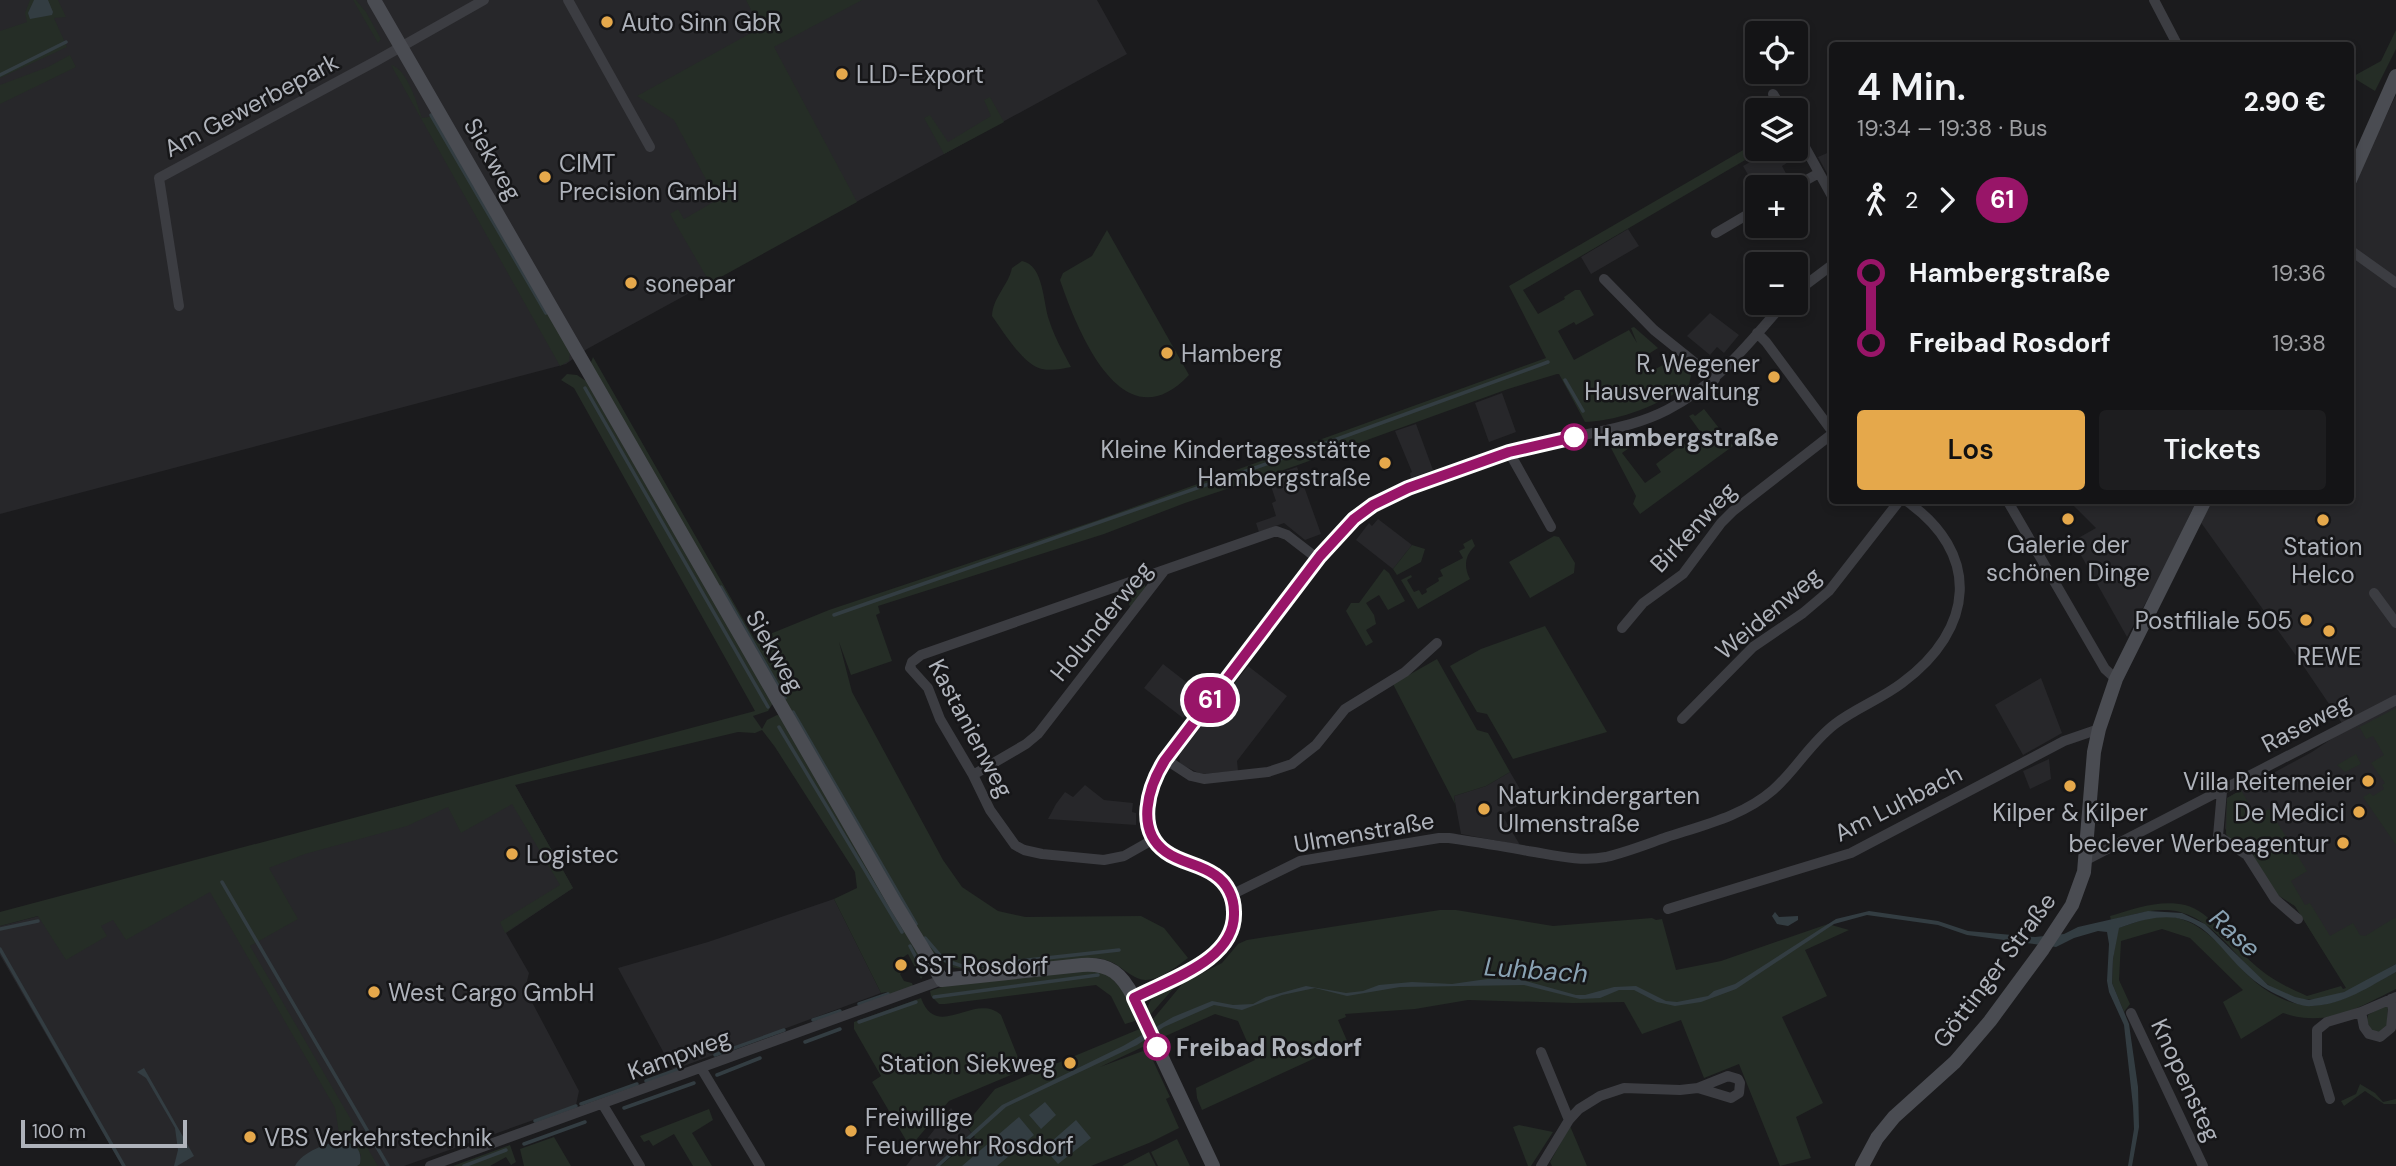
<!DOCTYPE html>
<html lang="de">
<meta charset="utf-8">
<style>
:root{--surface:#141416;--page:#1d1d1f;--text:#f1f3f6;--muted:#9d9ea1;--line:#333335;--accent:#e5a84b}
body{margin:0;font-family:"DM Sans",sans-serif;background:var(--page);color:var(--text);height:100vh;display:flex;flex-direction:column;font-size:26px;white-space:nowrap}
*{box-sizing:border-box;margin:0}
p{font-size:23px;color:var(--muted)}
.icon{flex:none;width:38px;height:38px;fill:none;stroke:currentColor;stroke-width:2;stroke-linecap:round;stroke-linejoin:round}
.map{position:relative;flex:1;overflow:hidden}
.side{position:absolute;left:1829px;top:42px;width:525px;height:462px;display:flex;flex-direction:column;background:var(--surface);border-radius:7px;box-shadow:0 4px 10px #0003,0 0 0 2px var(--line)}
.side>*{flex:none}
.badge{padding:0 14px;border-radius:23px;font-size:24px;line-height:46px}
.buttons{position:absolute;left:1745px;top:21px;display:grid;gap:14px}
.buttons a{display:grid;place-items:center;width:63px;height:63px;border-radius:7px;background:var(--surface);box-shadow:0 4px 10px #0003,0 0 0 2px var(--line);font-size:35px}
.scale{position:absolute;left:21px;bottom:18px;width:166px;box-sizing:border-box;padding-left:7px;border:4px solid #afb3bb;border-top:0;font-size:19px;line-height:24px;white-space:nowrap;color:#afb3bb;-webkit-text-stroke:5px #161618;paint-order:stroke}
.map>.badge{position:absolute;translate:-50% -50%;box-shadow:0 0 0 4px #fff}
.legs{display:flex;align-items:center;gap:10px;height:77px;padding:0 28px;font-size:23px}
.legs p{margin-inline-start:auto}
.overview{display:flex;align-items:center;justify-content:space-between;height:119px;padding:0 28px}
h1{font-size:38px;font-weight:600;line-height:52px}
.primary-button{display:flex;gap:14px;margin-top:auto;padding:14px 28px}
.primary-button a{flex:1;height:80px;border-radius:7px;background:var(--accent);color:#111;font-size:28px;font-weight:600;line-height:80px;text-align:center}
.primary-button a+a{background:var(--page);color:var(--text)}
ul{padding:0 28px;list-style:none}
li{display:flex;align-items:center;gap:24px;height:70px;font-size:26px}
li i{display:grid;place-items:center;width:10px;height:100%;margin:0 9px;background:currentColor}
li i::after{content:'';width:18px;height:18px;margin:-9px;border:5px solid;border-radius:50%;background:var(--surface)}
li p{margin-inline-start:auto}
li:first-child i{background:linear-gradient(#0000 50%,currentColor 0)}
li:last-child i{background:linear-gradient(currentColor 50%,#0000 0)}
.map>svg:first-child{display:block}
.built{fill:#27272a}
.green{fill:#252d26}
.water{fill:#333d42}
.lines{fill:none;stroke-linecap:round;stroke-linejoin:round}
.stream{stroke:#333d42;stroke-width:3.5}
.street{stroke:#3c3d42;stroke-width:10}
.secondary{stroke:#4a4c52;stroke-width:14}
.line-1-casing{stroke:#fff;stroke-width:16}
.line-1{stroke:#981568;stroke-width:10}
.poi-dot{fill:#e5a84b;stroke:#161618;stroke-width:2.5}
.stop-1-dot{fill:#fff;stroke:#981568;stroke-width:3.5}
.labels{text-anchor:middle;dominant-baseline:central;stroke-width:5;stroke-linejoin:round;paint-order:stroke}
.poi-label{font-size:24px;fill:#afb3bb;stroke:#161618;text-anchor:start}
.street-label{font-size:24px;fill:#afb3bb;stroke:#161618}
.stop-label{font-size:24px;font-weight:bold;fill:#afb3bb;stroke:#161618;text-anchor:start}
.water-label{font-size:26px;font-style:italic;fill:#89a2b3;stroke:#161618}
</style>
<div class="map">
<svg width="2396" height="1166" viewBox="0 0 2396 1166">
<rect width="100%" height="100%" fill="#1b1b1d"/>
<!-- built -->
<path class="built" d="M0 0H1097L1127 54 587 349 566 364 0 514Z
M2396 95V949L2340 977 2295 906 2273 892 2250 850 2231 841 2225 828 2227 798 2312 752 2346 729 2302 664 2192 510 2169 560 2127 637 2073 541 2096 528 2069 501 2350 500V191Z
M1773 149H1793L1790 151 1795 158 1782 166 1789 179 1774 187H1757V190L1743 166Z
M1832 151V173L1828 175 1818 157Z
M1628 229 1639 246 1591 274 1581 257Z
M1710 313 1739 335 1724 353 1717 347 1710 355 1687 336Z
M1502 393 1516 432 1489 442 1475 403Z
M1416 424 1433 470 1411 478 1410 473 1412 472 1395 431Z
M1297 467 1321 534 1305 540 1284 523 1259 532 1256 523 1276 516 1272 503 1276 501 1268 477Z
M1378 519 1412 545 1393 569 1356 540 1369 523 1372 526Z
M1163 664 1190 685 1185 693 1196 701 1183 718 1144 688Z
M1248 666 1287 696 1237 761 1238 771 1201 774 1180 764 1179 755Z
M2041 678 2062 733 2023 755 1995 705Z
M2049 759 2051 779 2030 789 2023 771Z
M1510 772 1527 801 1502 815 1520 845 1461 834 1454 796 1486 786Z
M515 785 573 888 506 933 529 973 525 989 579 1091 576 1105 404 1166H122L0 955V926L208 872Z
M1085 785 1104 800 1133 803 1132 812 1136 813V825L1048 819 1056 804 1065 792 1073 797Z
M834 899 881 993 673 1070 618 968 708 942Z
M951 1108 972 1134 935 1166H906Z"/>
<!-- green -->
<path class="green" d="M30 0H58L66 17 54 18 67 47 0 78V31L27 22 25 13Z
M353 0H356L366 12 381 39 378 43Z
M746 0H862L774 47 857 202 710 283 670 214 678 209 684 219 717 200 674 120 637 96 760 28Z
M2396 30V49L2375 91 2352 77 2381 61Z
M70 55 76 67 0 104V85L48 67Z
M391 65C407 69 417 103 422 118L434 116 570 352 569 361 560 366Z
M990 97 1004 122 944 154 924 118 930 115 948 142 991 116 984 100Z
M1757 142V149H1764L1523 290 1538 314 1565 299 1564 297 1575 290H1580L1594 315 1576 325 1574 322 1558 331 1574 360 1629 330 1637 343 1631 328 1634 327 1658 348 1642 358 1650 372 1672 360 1691 375 1689 385C1657 405 1624 420 1585 422L1559 374H1557L1508 389 1298 465 1185 503 1104 534 878 606 880 613 876 615 892 661 851 675 839 642 852 692 943 860 962 887 998 911 1025 917 1141 916 1164 928 1188 958C1176 967 1153 986 1137 978 1121 970 1117 961 1097 958L976 971 950 967 932 953 590 365 593 357 755 640 829 610 1098 520 1546 358 1509 286Z
M1107 230 1189 375C1122 446 1077 329 1060 280L1063 273 1092 256Z
M1022 261C1044 265 1043 303 1049 320 1054 336 1063 352 1071 367 1061 369 1052 371 1042 369 1023 365 1003 331 992 316 993 297 1008 286 1012 268Z
M567 374 577 375 586 381 773 703 768 711 753 716 762 729 767 720 777 715 781 716 921 958 924 974 921 979 908 954 902 958 907 969 900 974 904 981 912 983 913 986 889 995 887 992 881 993 834 899 857 888 855 872 775 747 762 730 755 733 738 732 515 785 573 888 505 933 500 922 560 885 512 804 461 833 448 807 407 826 305 854 269 868 298 919 250 946 378 1166H357L360 1164 361 1155 353 1144 339 1133 335 1108 210 892 126 940 113 920 101 926 107 936 66 960 38 916 0 926V912L755 711 574 388 561 380Z
M1704 409 1733 446 1640 514 1633 504 1636 496 1611 448 1639 441 1622 453 1645 483 1661 472 1656 464 1684 443 1691 453 1707 441 1689 416 1693 414 1695 416Z
M1554 536 1559 537 1575 563 1574 573 1530 598 1509 562Z
M1472 539 1475 546C1464 556 1464 568 1470 579L1418 609 1401 580 1411 575 1412 577 1407 580 1414 592 1419 590 1422 595 1427 592 1426 589 1439 581 1438 578 1443 576 1440 570 1463 558 1459 551 1465 548 1463 544Z
M1412 545 1425 549 1421 562 1397 575 1393 569Z
M1384 569 1389 573 1405 601 1388 610 1379 595 1366 603 1374 615 1376 624 1366 630 1373 642 1366 646 1346 611 1351 603H1359Z
M1143 582 1147 589 1130 607 1124 588Z
M1545 626 1607 732 1513 759 1487 714 1477 712 1450 666 1481 649Z
M1437 659 1477 730 1488 733 1510 772 1486 786 1454 796 1455 804 1393 684Z
M2396 708V845L2363 797 2370 793 2373 796 2384 789 2382 785 2385 783 2371 763 2384 755 2373 736 2366 739 2360 728 2354 730Z
M2356 754 2361 764 2345 772 2337 765Z
M2241 790 2256 816 2269 809 2307 871 2291 881 2305 905 2310 903 2330 936 2353 923 2360 935 2365 936 2396 917V964C2389 967 2384 971 2378 975 2360 986 2339 996 2318 999 2255 1007 2234 926 2180 912 2157 906 2133 915 2111 920L2110 916C2134 909 2160 899 2185 905 2211 912 2228 941 2247 958 2267 977 2282 985 2307 996L2341 986 2343 989 2346 988 2295 906 2273 892 2250 850 2231 841 2226 834 2227 798Z
M1440 910H1456L1553 926 1652 918 1656 920 1662 919 1676 970 1721 961 1828 924 1849 930 1805 950 1827 996 1782 1017 1823 1103 1796 1117 1811 1158 1780 1166 1739 1064 1704 1078 1681 1020 1642 1034 1624 1002 1574 1003 1468 1000 1415 1009 1345 1014 1346 1017 1338 1020 1348 1043 1202 1110 1197 1098 1196 1088 1255 1060 1238 1021 1215 1014 1161 1038 1153 1019 1183 983 1222 963 1238 944 1247 940Z
M2166 916C2188 918 2202 928 2217 942 2232 957 2246 976 2263 988 2315 1024 2348 997 2396 972V989C2357 1008 2327 1028 2283 1013L2241 1039 2223 1002 2243 990 2190 938 2162 929 2121 941 2119 980 2130 1004 2124 1012 2112 983 2113 959 2118 928 2152 917Z
M1067 970 1106 972 1125 993 1136 1017 1135 1021 1125 1024 1111 996 1096 985 945 1004H939L931 996 930 991 950 984Z
M1180 981 1151 1014 1148 1015C1145 995 1165 989 1180 981Z
M921 998C937 1042 975 991 1001 1015L1023 1070 949 1101 910 1147 872 1082 881 1076 854 1029V1022Z
M2385 1005 2388 1006 2387 1028 2381 1032 2371 1031 2367 1020 2368 1015Z
M1142 1028 1149 1044 1100 1067 1143 1051 1150 1054 1170 1097 1166 1099 1179 1128 1149 1143 1091 1166H940L975 1137 965 1125 995 1089Z
M2360 1084 2375 1093 2383 1102 2396 1099V1104H2384L2365 1091 2344 1106 2341 1101 2356 1094Z
M709 1109 713 1120 692 1133 712 1166H693L674 1134 653 1146 649 1140 644 1142 640 1136Z
M1519 1125 1553 1132 1531 1166H1528L1513 1127Z
M1570 1126 1587 1166H1552L1550 1162Z
M554 1137 571 1166H524L520 1149Z
M1177 1139 1190 1166H1158L1151 1152Z
M510 1145 516 1162 511 1165 506 1157 490 1166H453Z
M1149 1152 1156 1166H1121H1122Z"/>
<!-- water -->
<path class="water" d="M34 0H48L53 12 52 15 30 19 28 13Z
M1869 911 1938 921 1968 931 2035 937 2064 934 2078 927 2148 911 2182 913 2205 924 2268 985 2295 997 2309 1000 2344 992 2396 964V972C2370 986 2343 1005 2312 1006 2301 1007 2292 1002 2282 997 2210 966 2219 889 2119 928L2113 959 2112 983 2129 1024 2138 1087 2139 1127 2132 1166H2128L2134 1129 2133 1106 2124 1025 2109 992 2107 981 2109 944 2107 932 2098 931 2074 938 2056 947 1967 935 1938 925 1867 915 1834 924 1736 989 1701 1002 1675 1006 1657 1002 1634 990H1619L1600 998 1580 999 1524 985 1400 987 1347 996 1315 988 1282 995 1242 1010 1214 1005 1164 1027 1137 1045 1006 1107 940 1166H935L1002 1105 1123 1046 1173 1017 1212 1001 1233 1005 1253 1004 1266 997 1306 986 1346 993 1363 991 1379 985 1412 982 1452 984 1487 979H1519L1576 995H1585L1614 987 1636 986 1666 1001 1677 1002 1708 996 1714 991 1735 984 1836 919Z
M1775 912 1779 917 1798 916V920L1788 926 1777 924 1772 916Z
M144 1068 194 1156 177 1166H174L178 1150 175 1128 146 1078 137 1072Z
M1045 1102 1056 1115 1041 1129 1029 1115Z
M1019 1117 1034 1135 997 1166H962Z
M1076 1120 1091 1138 1058 1164 1044 1148Z
M343 1141C357 1145 362 1150 360 1164L357 1166H295C302 1152 328 1142 343 1141Z"/>
<g class="lines">
<!-- stream -->
<path class="stream" d="M0 75 66 42
M431 115 546 313
M1565 380 1583 411
M585 388 768 707
M721 587 785 698
M834 615 1340 438 1548 362
M793 712 916 924
M779 727 902 932
M222 882 388 1166
M0 929 38 921
M925 938 944 960 965 967 1119 950
M910 946 920 965
M0 949 124 1166
M934 997 1098 975
M859 1004 888 994
M813 1020 840 1011
M859 1022 916 1002
M805 1042 840 1029
M715 1055 784 1030
M717 1075 760 1058
M646 1081 679 1069
M581 1104 637 1084
M624 1108 694 1083
M535 1121 576 1106
M524 1144 585 1122
M464 1166 506 1150"/>
<!-- street -->
<path class="street" d="M568 0 650 147
M2154 0 2178 46
M1773 94 1783 110
M1796 131 1832 196
M1794 187 1819 173
M1716 233 1757 209
M2350 250 2396 283
M1604 279 1654 330 1715 379
M1796 292 1832 265
M179 306 159 178 376 61 484 0
M1757 333 1766 342 1832 431
M1509 452 1551 527
M2007 500 2105 669 2116 679
M2374 593 2396 623
M1622 628 1643 603 1683 574 1721 523 1733 511 1832 434
M1682 719 1753 647 1803 613 1829 591 1900 500
M1165 759 1191 776 1204 779 1268 772 1292 764 1316 745 1345 709 1405 672 1437 643
M973 775 1026 744 1038 734 1164 571
M2222 791 2218 836 2247 855 2275 899 2298 919
M1154 839 1124 856 1104 860 1042 854 1024 850 1015 845 990 810 973 775 940 719 928 688 910 668 912 662 921 655 1276 531 1287 535 1318 559
M2086 860 2396 700
M1231 895 1300 861 1439 838H1449C1475 842 1502 846 1528 851 1554 855 1580 862 1606 857 1627 852 1647 844 1667 837 1704 825 1743 816 1773 790 1796 770 1810 743 1835 724 1856 708 1881 699 1902 683 1975 629 1982 553 1905 500
M1668 909 1851 853 2064 741 2099 729
M1134 998C1170 979 1235 960 1234 912 1234 897 1227 883 1215 875 1202 865 1185 863 1171 855 1134 835 1148 787 1165 759L1340 532C1375 500 1414 486 1457 471 1495 457 1531 447 1570 438 1604 430 1636 426 1667 410 1717 385 1748 344 1784 303
M2391 999 2393 1009 2391 1028 2380 1037 2369 1034 2364 1027 2361 1012 2396 997
M2131 1013 2203 1166
M1541 1052 1569 1120
M701 1068 760 1166
M2330 1099 2317 1056V1030L2327 1022 2361 1012
M603 1105 640 1166
M430 1166 942 980
M1541 1166 1569 1120 1579 1109 1600 1096 1624 1088 1680 1090 1698 1088 1728 1076 1738 1079 1740 1083 1739 1093 1731 1098 1698 1088"/>
<!-- secondary -->
<path class="secondary" d="M374 0 896 905 942 980 1082 965C1110 963 1122 974 1134 998L1213 1166
M2350 180 2396 76
M1862 1166 1877 1138 1894 1117 1955 1062 1990 1021 2043 949 2072 905 2084 872 2094 752 2099 729 2116 679 2205 500"/>
</g>
<g class="lines">
<!-- line-1 casing -->
<g class="line-1-casing">
<path id="line-1" d="M1157 1047 1134 998C1170 979 1236 960 1234 912 1234 897 1227 883 1215 875 1200 864 1181 863 1166 852 1135 830 1148 787 1165 760L1320 556 1354 519 1373 505 1408 488 1509 452 1574 437"/>
</g>
<!-- line-1 -->
<use href="#line-1" class="line-1"/>
</g>
<!-- markers -->
<g class="poi-dot">
<circle cx="607" cy="22" r="7"/>
<circle cx="842" cy="74" r="7"/>
<circle cx="545" cy="177" r="7"/>
<circle cx="631" cy="283" r="7"/>
<circle cx="1167" cy="353" r="7"/>
<circle cx="1774" cy="377" r="7"/>
<circle cx="1385" cy="463" r="7"/>
<circle cx="2068" cy="519" r="7"/>
<circle cx="2323" cy="520" r="7"/>
<circle cx="2306" cy="620" r="7"/>
<circle cx="2329" cy="631" r="7"/>
<circle cx="2368" cy="781" r="7"/>
<circle cx="2070" cy="786" r="7"/>
<circle cx="1484" cy="809" r="7"/>
<circle cx="2359" cy="812" r="7"/>
<circle cx="2343" cy="843" r="7"/>
<circle cx="512" cy="854" r="7"/>
<circle cx="901" cy="965" r="7"/>
<circle cx="374" cy="992" r="7"/>
<circle cx="1070" cy="1063" r="7"/>
<circle cx="851" cy="1131" r="7"/>
<circle cx="250" cy="1137" r="7"/>
</g>
<g class="stop-1-dot">
<circle cx="1574" cy="437" r="12"/>
<circle cx="1157" cy="1047" r="12"/>
</g>
<g class="labels">
<!-- poi labels -->
<g class="poi-label">
<text x="621" y="22">Auto Sinn GbR</text>
<text x="856" y="74">LLD-Export</text>
<text x="559" y="163">CIMT<tspan x="559" dy="28">Precision GmbH</tspan></text>
<text x="645" y="283">sonepar</text>
<text x="1181" y="353">Hamberg</text>
<text x="1760" y="363" text-anchor="end">R. Wegener<tspan x="1760" dy="28">Hausverwaltung</tspan></text>
<text x="1371" y="449" text-anchor="end">Kleine Kindertagesstätte<tspan x="1371" dy="28">Hambergstraße</tspan></text>
<text x="2068" y="544" text-anchor="middle">Galerie der<tspan x="2068" dy="28">schönen Dinge</tspan></text>
<text x="2323" y="546" text-anchor="middle">Station<tspan x="2323" dy="28">Helco</tspan></text>
<text x="2292" y="620" text-anchor="end">Postfiliale 505</text>
<text x="2329" y="656" text-anchor="middle">REWE</text>
<text x="2354" y="781" text-anchor="end">Villa Reitemeier</text>
<text x="1498" y="795">Naturkindergarten<tspan x="1498" dy="28">Ulmenstraße</tspan></text>
<text x="2070" y="812" text-anchor="middle">Kilper &amp; Kilper</text>
<text x="2345" y="812" text-anchor="end">De Medici</text>
<text x="2329" y="843" text-anchor="end">beclever Werbeagentur</text>
<text x="526" y="854">Logistec</text>
<text x="915" y="965">SST Rosdorf</text>
<text x="388" y="992">West Cargo GmbH</text>
<text x="1056" y="1063" text-anchor="end">Station Siekweg</text>
<text x="865" y="1117">Freiwillige<tspan x="865" dy="28">Feuerwehr Rosdorf</tspan></text>
<text x="264" y="1137">VBS Verkehrstechnik</text>
</g>
<!-- street labels -->
<g class="street-label">
<text transform="translate(251 105) rotate(-28)">Am Gewerbepark</text>
<text transform="translate(493 159) rotate(60)">Siekweg</text>
<text transform="translate(1693 527) rotate(-47)">Birkenweg</text>
<text transform="translate(1768 613) rotate(-40)">Weidenweg</text>
<text transform="translate(1101 621) rotate(-51)">Holunderweg</text>
<text transform="translate(775 651) rotate(60)">Siekweg</text>
<text transform="translate(2306 723) rotate(-28)">Raseweg</text>
<text transform="translate(971 728) rotate(62)">Kastanienweg</text>
<text transform="translate(1898 803) rotate(-27)">Am Luhbach</text>
<text transform="translate(1364 832) rotate(-10)">Ulmenstraße</text>
<text transform="translate(1994 970) rotate(-53)">Göttinger Straße</text>
<text transform="translate(679 1054) rotate(-20)">Kampweg</text>
<text transform="translate(2186 1080) rotate(65)">Knopensteg</text>
</g>
<!-- stop labels -->
<g class="stop-label">
<text x="1593" y="437">Hambergstraße</text>
<text x="1176" y="1047">Freibad Rosdorf</text>
</g>
<!-- water labels -->
<g class="water-label">
<text transform="translate(2235 933) rotate(42)">Rase</text>
<text transform="translate(1536 970) rotate(4)">Luhbach</text>
</g>
</g>
</svg>
<div class="buttons">
<a><svg class="icon" aria-label="locate" viewBox="0 0 24 24"><circle cx="12" cy="12" r="6"/><path d="M12 2v4M12 18v4M2 12h4M18 12h4"/></svg></a>
<a><svg class="icon" aria-label="layers" viewBox="0 0 24 24"><path d="M12 4l9 5-9 5-9-5zM3 14l9 5 9-5"/></svg></a>
<a>+</a>
<a>−</a>
</div>
<div class="scale">100 m</div>
<b class="badge" style="left:1210px;top:700px;background:#981568;color:#fff">61</b>
<section class="side">
<div class="overview"><div><h1>4 Min.</h1><p>19:34 – 19:38 · Bus</p></div><b>2.90 €</b></div>
<div class="legs"><svg class="icon" aria-label="walk" viewBox="0 0 24 24"><circle cx="13" cy="4" r="2"/><path d="M13 8l-2 6 4 7M11 14l-3 7M7 12l3-4h3l4 4"/></svg>2<svg class="icon" aria-label="forward" viewBox="0 0 24 24"><path d="M9 5l7 7-7 7"/></svg><b class="badge" style="background:#981568;color:#fff">61</b></div>
<ul>
<li><i style="color:#981568"></i><b>Hambergstraße</b><p>19:36</p></li>
<li><i style="color:#981568"></i><b>Freibad Rosdorf</b><p>19:38</p></li>
</ul>
<div class="primary-button"><a>Los</a><a>Tickets</a></div>
</section>
</div>
